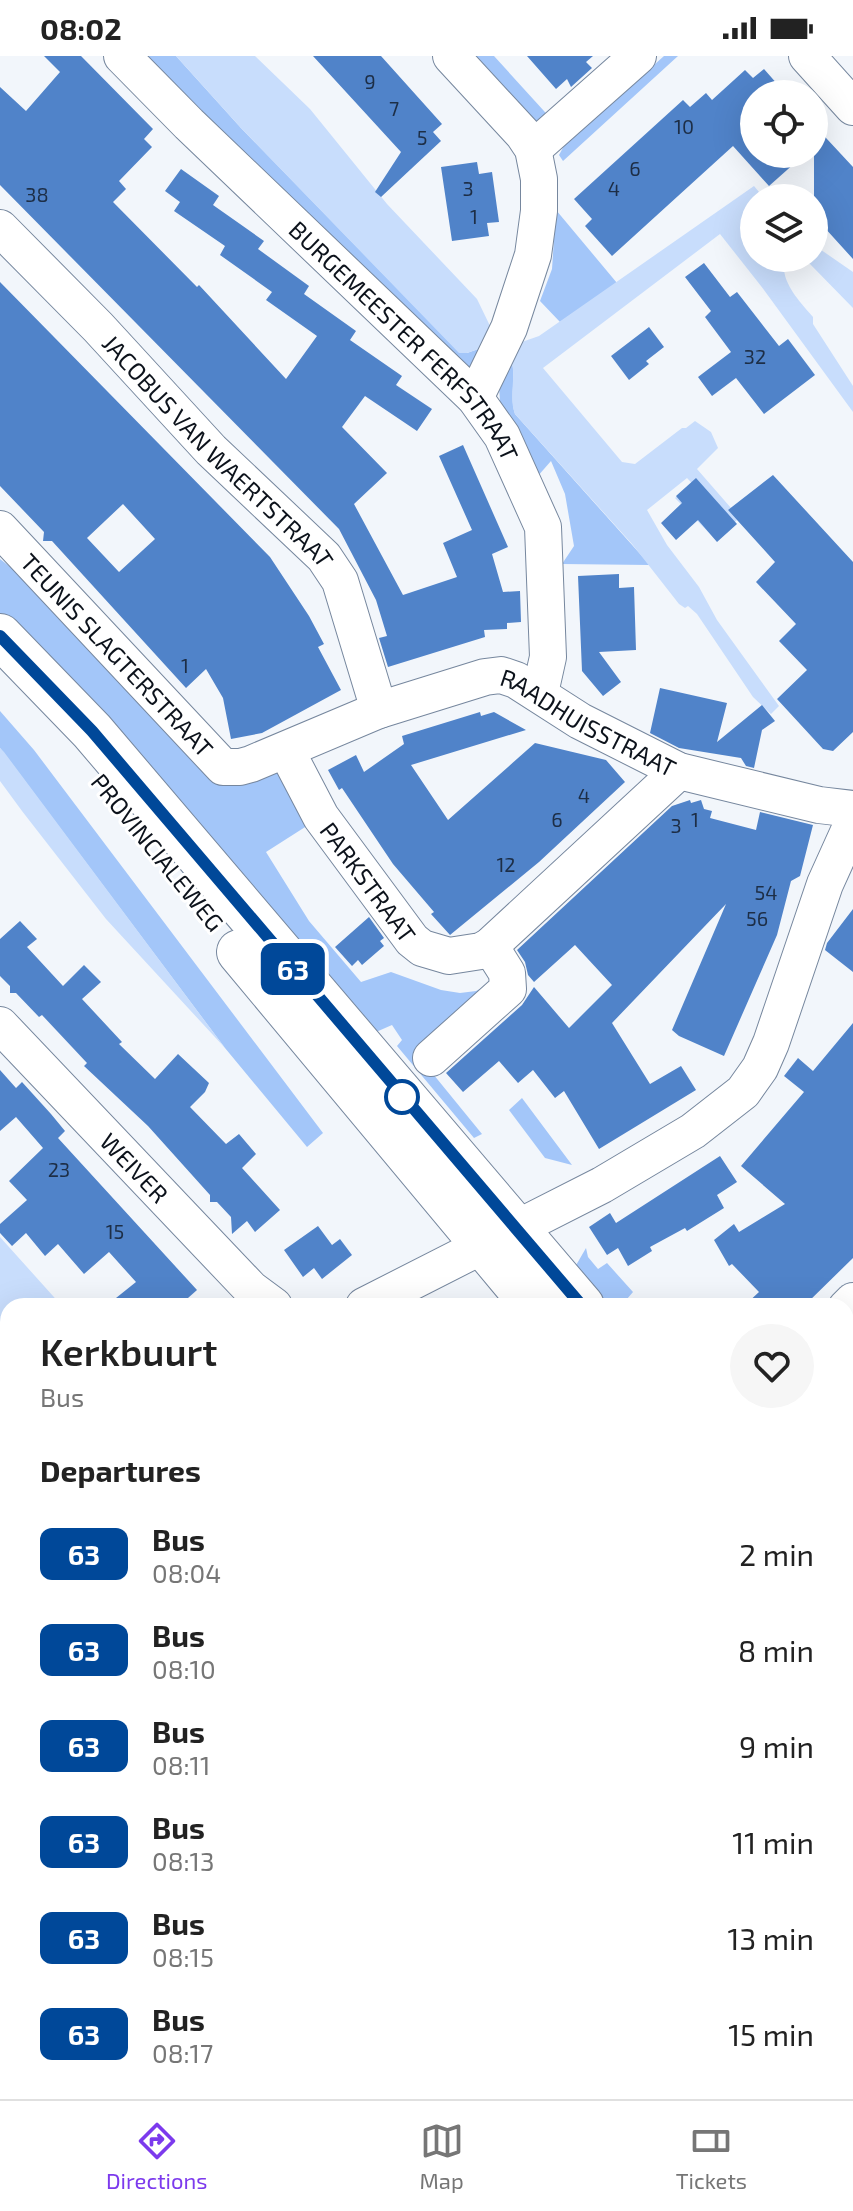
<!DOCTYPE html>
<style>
:root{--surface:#fff;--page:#f6f6f6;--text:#222;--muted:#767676;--line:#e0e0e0;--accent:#7c3aed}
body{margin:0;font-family:"Exo 2",sans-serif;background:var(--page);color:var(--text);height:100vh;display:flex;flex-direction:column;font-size:30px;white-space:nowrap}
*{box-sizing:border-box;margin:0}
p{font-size:26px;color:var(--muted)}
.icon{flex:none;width:44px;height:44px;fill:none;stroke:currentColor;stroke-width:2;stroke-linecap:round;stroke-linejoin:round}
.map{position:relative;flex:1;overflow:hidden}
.details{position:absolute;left:0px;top:1242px;width:854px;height:802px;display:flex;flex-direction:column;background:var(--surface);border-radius:24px 24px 0 0;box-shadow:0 8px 32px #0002}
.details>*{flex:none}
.badge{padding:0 16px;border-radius:12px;font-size:28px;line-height:52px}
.buttons{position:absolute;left:740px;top:24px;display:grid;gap:16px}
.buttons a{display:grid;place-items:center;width:88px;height:88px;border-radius:50%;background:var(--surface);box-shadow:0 8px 32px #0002;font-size:40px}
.map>.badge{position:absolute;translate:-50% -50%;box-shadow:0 0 0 4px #fff}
h2{padding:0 40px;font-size:30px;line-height:72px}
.round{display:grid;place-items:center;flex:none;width:84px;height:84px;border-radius:42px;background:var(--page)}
.summary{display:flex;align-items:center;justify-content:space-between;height:136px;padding:0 40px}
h1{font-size:38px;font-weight:600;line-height:60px}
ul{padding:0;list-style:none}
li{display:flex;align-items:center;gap:24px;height:96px;padding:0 40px}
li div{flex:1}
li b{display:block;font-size:30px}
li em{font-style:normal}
li .badge{min-width:88px;font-weight:700;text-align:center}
.status{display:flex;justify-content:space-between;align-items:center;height:56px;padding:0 40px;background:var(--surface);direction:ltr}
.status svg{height:22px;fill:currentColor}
.menu{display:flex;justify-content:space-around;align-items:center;height:112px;border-top:2px solid var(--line);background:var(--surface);font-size:22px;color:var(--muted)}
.menu a{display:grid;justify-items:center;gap:4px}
.menu .active{color:var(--accent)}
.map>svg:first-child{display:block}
.green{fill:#a3c6f9}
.water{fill:#c8ddfc}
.building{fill:#5083c9;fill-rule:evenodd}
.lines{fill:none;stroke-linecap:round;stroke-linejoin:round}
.minor-casing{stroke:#76879e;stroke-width:38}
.major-casing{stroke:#76879e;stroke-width:46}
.minor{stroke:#fff;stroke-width:36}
.major{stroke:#fff;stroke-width:44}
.line-casing{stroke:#fff;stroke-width:18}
.line{stroke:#004899;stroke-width:12}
.stop-dot{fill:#fff;stroke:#004899;stroke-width:4}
.labels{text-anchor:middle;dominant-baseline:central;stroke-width:6;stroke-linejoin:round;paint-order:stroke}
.number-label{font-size:20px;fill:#1d2e46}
.street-label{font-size:24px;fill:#0c121b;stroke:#fff}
</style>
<div class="status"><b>08:02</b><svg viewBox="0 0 49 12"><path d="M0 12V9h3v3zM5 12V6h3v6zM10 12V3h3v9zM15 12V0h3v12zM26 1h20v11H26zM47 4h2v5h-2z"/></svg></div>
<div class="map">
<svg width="853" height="2043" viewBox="0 0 853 2043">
<rect width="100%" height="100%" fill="#f2f6fb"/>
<!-- green -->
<path class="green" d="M142 0H176L241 72 459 296 467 297 484 291 473 317Z
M474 0H494L554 66 533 68Z
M664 0H678L563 105 559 99 565 88Z
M556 154 617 227 560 266 540 245 552 213Z
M511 303C517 321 509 340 515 358L650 509 562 508 574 490 565 438 551 405 537 421 500 346 499 329Z
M0 503 36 531 213 719 275 708 313 766 266 796 309 865 361 926 391 916 441 934 460 937 476 935 501 922 429 1013 482 1078 474 1082 397 990 402 984 392 969 376 976 0 564Z
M0 655 34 694 323 1077 307 1091 225 992 0 692Z
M522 1042 572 1109 545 1102 509 1054Z
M586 1192 588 1201 598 1213 607 1207 633 1236 627 1243 630 1250H606L575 1211Z
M0 1425 8 1429V2036H846V2009L853 2005V2043H0Z
M846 1840 853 1843V1994L846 1999Z"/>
<!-- water -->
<path class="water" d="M176 0H255L310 53 387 148 477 243 492 274 519 287 539 280 754 130 764 142H754V202H814V189L853 216V252L810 208 791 207 784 214C786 232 802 248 813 261V268L853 330V356L761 230 720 178 543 312 622 406 635 408 682 372H686L695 365 711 376 718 392 697 413 731 452 728 454 737 464 716 484 675 442 690 429 729 466 687 422 647 454 667 489 699 531 717 564 779 650 771 658 753 641 697 558 688 550 685 552 679 548 632 488 515 358C508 340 517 322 511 303L484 291 467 297H459L241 72Z
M0 692 4 696 225 992 106 863 22 755 0 725Z
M0 1181 62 1250H8V1564L0 1569Z
M846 1656 853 1662V1807H846Z"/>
<!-- building -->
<path class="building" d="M44 0H81L153 73 144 83 152 91 119 125 126 133 113 146 197 231 199 229 286 323 317 280 266 244 272 236 220 199 225 190 174 155 180 146 165 135 181 113 219 140 213 149 264 185 258 193 309 230 304 238 356 275 350 284 402 320 396 329 432 353 417 375 365 340 342 371 387 417 354 448 403 539 457 521 443 487 472 474 439 400 463 389 508 491 492 498 503 536 520 535 521 566 507 567V573L484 574 485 581 388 611 379 582 387 580 376 544 339 473 0 129V31L26 55 60 16Z
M313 0H381L442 68 433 76 441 85 381 141 375 136 401 96Z
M527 0H593L586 6 592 12 571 31 567 23 556 33Z
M764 13 786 38H754V98H805L769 130 733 90 612 200 585 170 592 163 574 143 683 44 690 51 706 37 712 44 745 14 753 22Z
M814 69 853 111V203L814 160Z
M477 106 479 118 492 116 499 166 487 167 489 180 452 185 441 111Z
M704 207 730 241 737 236 779 290 788 283 815 319 764 358 736 322 712 340 698 321 731 296 705 261 711 255 685 221Z
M0 226 270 501 309 560 324 588 318 591 341 634 262 677 231 683 223 642 206 613 186 632 52 485H43L44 476 0 430ZM123 448 155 483 119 516 87 482Z
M649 271 664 291 646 305 649 308 629 324 611 300Z
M773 419 853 506V676L833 695 823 693 777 643 807 614 779 585 796 568 756 526 775 506 728 454Z
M696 422 737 468 717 486 698 464 676 484 661 467 682 447 676 440Z
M619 518V532L634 531 636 594 599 596 621 626 603 640 582 615 578 520Z
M660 632 727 647 717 686 762 649 775 665 762 674 754 712 746 710 741 702 679 692 650 677Z
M480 656 481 660 494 656 526 674 411 709 448 764 535 687 606 704 625 726 539 806 450 879 431 858 434 856 393 808 342 732 339 734 328 714 356 699 364 716 404 688 402 680Z
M690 744 691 747 701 744 704 753 712 755 710 762 756 774 760 756 813 769 800 820 791 825 777 879 724 1000 679 980 672 974 726 848 612 967 650 1028 681 1010 696 1034 599 1093 564 1035 555 1042 533 1014 518 1027 499 1005 463 1036 446 1017 522 949 534 931 569 972 612 929 575 889 534 926 528 919 525 906 517 894 672 750Z
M853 853V916L825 894 827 887Z
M369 861 384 882 380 885 384 890 362 909 358 904 352 910 335 891Z
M20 865 37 883 27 891 63 930 84 909 101 926 82 943 122 986 119 988 155 1023 178 998 209 1027 205 1036 190 1051 226 1088 239 1078 256 1098 242 1112 280 1154 255 1176 247 1165 232 1178 231 1161 217 1146H210V1139L148 1070 84 1010 87 1007 42 959 39 961 16 937H10V930L0 920V883Z
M853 967V1202L804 1250H744L759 1236 732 1208 729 1210 714 1184 734 1168 739 1176 785 1148 741 1110 804 1036 784 1020 798 1002 813 1015Z
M0 1014 16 1032 22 1026 51 1058 65 1075 58 1082 197 1234 179 1250H106L136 1226 109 1196 84 1218 58 1188 45 1200 26 1177 12 1190 0 1177V1168L27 1144 9 1125 43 1092 16 1061 0 1075Z
M720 1100 737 1126 717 1139 724 1152 687 1175 685 1172 650 1191 652 1195 628 1210 618 1192 607 1199 589 1171 610 1157 616 1167Z
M318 1170 332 1189 340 1183 352 1199 322 1223 314 1212 303 1221 284 1194Z"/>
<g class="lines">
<!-- minor casing -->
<g class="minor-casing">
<g id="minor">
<path id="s1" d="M122 0 189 68 475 342 502 380 543 471 548 601 540 637"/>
<path d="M451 0 523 78 533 93 539 123V155L533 199 509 272 475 342"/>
<path d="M807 0 853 51"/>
<path d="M533 93 638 0"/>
<path id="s2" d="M0 172 98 271 211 394 324 501 340 525 379 654"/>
<path id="s3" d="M0 473 223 711H240L251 708 379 654 485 621 501 619 516 624 580 665 679 715 819 749 853 753"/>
<path id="s4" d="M286 694 321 761 412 884 422 892 449 900 481 895 490 890 679 715"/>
<path id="s5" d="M0 969 251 1233 274 1250"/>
<path d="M431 1002 508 933 507 917 490 890"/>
<path d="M364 1250 602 1129 693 1075 743 1036 760 1012 771 987 825 828 853 766"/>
<path d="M846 1252 853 1245"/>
<path d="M846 1383 853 1388"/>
</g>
</g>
<!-- major casing -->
<g class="major-casing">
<path id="major" d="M0 580 92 675 582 1250
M239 896 534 1250
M846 1496 853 1501
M846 1539 853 1544"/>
</g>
<!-- minor -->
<use href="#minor" class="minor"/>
<!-- major -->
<use href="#major" class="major"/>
</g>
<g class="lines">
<!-- line casing -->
<g class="line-casing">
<path id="line" d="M0 580 92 675 582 1250"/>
</g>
<!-- line -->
<use href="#line" class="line"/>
</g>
<!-- markers -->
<circle class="stop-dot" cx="402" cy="1041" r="16"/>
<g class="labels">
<!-- number labels -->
<g class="number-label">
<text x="370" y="25">9</text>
<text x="394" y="52">7</text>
<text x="684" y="70">10</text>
<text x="422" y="81">5</text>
<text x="635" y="112">6</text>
<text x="468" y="132">3</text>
<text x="614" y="132">4</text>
<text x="37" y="138">38</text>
<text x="474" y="160">1</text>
<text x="755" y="300">32</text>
<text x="185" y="609">1</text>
<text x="584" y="739">4</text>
<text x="557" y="763">6</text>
<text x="695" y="763">1</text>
<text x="676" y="769">3</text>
<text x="506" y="808">12</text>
<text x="766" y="836">54</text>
<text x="757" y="862">56</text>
<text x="59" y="1113">23</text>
<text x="115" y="1175">15</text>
</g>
<!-- street labels -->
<g class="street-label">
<text stroke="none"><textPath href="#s1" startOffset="402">BURGEMEESTER FERFSTRAAT</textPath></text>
<text stroke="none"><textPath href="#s2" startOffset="312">JACOBUS VAN WAERTSTRAAT</textPath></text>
<text stroke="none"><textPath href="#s3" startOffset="172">TEUNIS SLAGTERSTRAAT</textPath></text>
<text stroke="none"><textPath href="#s3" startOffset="720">RAADHUISSTRAAT</textPath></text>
<text transform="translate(158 796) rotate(51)">PROVINCIALEWEG</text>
<text stroke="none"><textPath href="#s4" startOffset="156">PARKSTRAAT</textPath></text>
<text stroke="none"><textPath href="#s5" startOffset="196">WEIVER</textPath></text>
</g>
</g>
</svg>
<div class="buttons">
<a><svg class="icon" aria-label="locate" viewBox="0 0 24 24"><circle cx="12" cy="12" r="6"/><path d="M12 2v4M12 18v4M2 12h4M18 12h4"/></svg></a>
<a><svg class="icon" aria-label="layers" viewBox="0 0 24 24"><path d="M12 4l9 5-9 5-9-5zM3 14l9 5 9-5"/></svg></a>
</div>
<b class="badge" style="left:293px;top:913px;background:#004899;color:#fff">63</b>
<section class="details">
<div class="summary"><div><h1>Kerkbuurt</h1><p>Bus</p></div><a class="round"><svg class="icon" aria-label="heart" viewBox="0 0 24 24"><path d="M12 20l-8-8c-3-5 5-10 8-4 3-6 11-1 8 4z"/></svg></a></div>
<h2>Departures</h2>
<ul>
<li><span class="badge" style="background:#004899;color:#fff">63</span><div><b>Bus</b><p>08:04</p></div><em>2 min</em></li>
<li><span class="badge" style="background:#004899;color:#fff">63</span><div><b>Bus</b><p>08:10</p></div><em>8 min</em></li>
<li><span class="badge" style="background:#004899;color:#fff">63</span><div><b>Bus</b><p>08:11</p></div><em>9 min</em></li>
<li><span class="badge" style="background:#004899;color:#fff">63</span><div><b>Bus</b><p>08:13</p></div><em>11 min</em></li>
<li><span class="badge" style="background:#004899;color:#fff">63</span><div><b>Bus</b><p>08:15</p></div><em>13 min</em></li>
<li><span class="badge" style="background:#004899;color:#fff">63</span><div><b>Bus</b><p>08:17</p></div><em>15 min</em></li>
</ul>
</section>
</div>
<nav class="menu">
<a class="active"><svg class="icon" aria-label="directions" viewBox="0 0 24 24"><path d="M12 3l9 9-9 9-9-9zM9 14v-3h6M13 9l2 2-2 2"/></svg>Directions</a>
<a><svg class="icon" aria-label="map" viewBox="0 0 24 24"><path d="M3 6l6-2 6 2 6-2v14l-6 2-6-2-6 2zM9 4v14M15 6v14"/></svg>Map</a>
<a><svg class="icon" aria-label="tickets" viewBox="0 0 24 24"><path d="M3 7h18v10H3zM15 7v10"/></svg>Tickets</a>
</nav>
